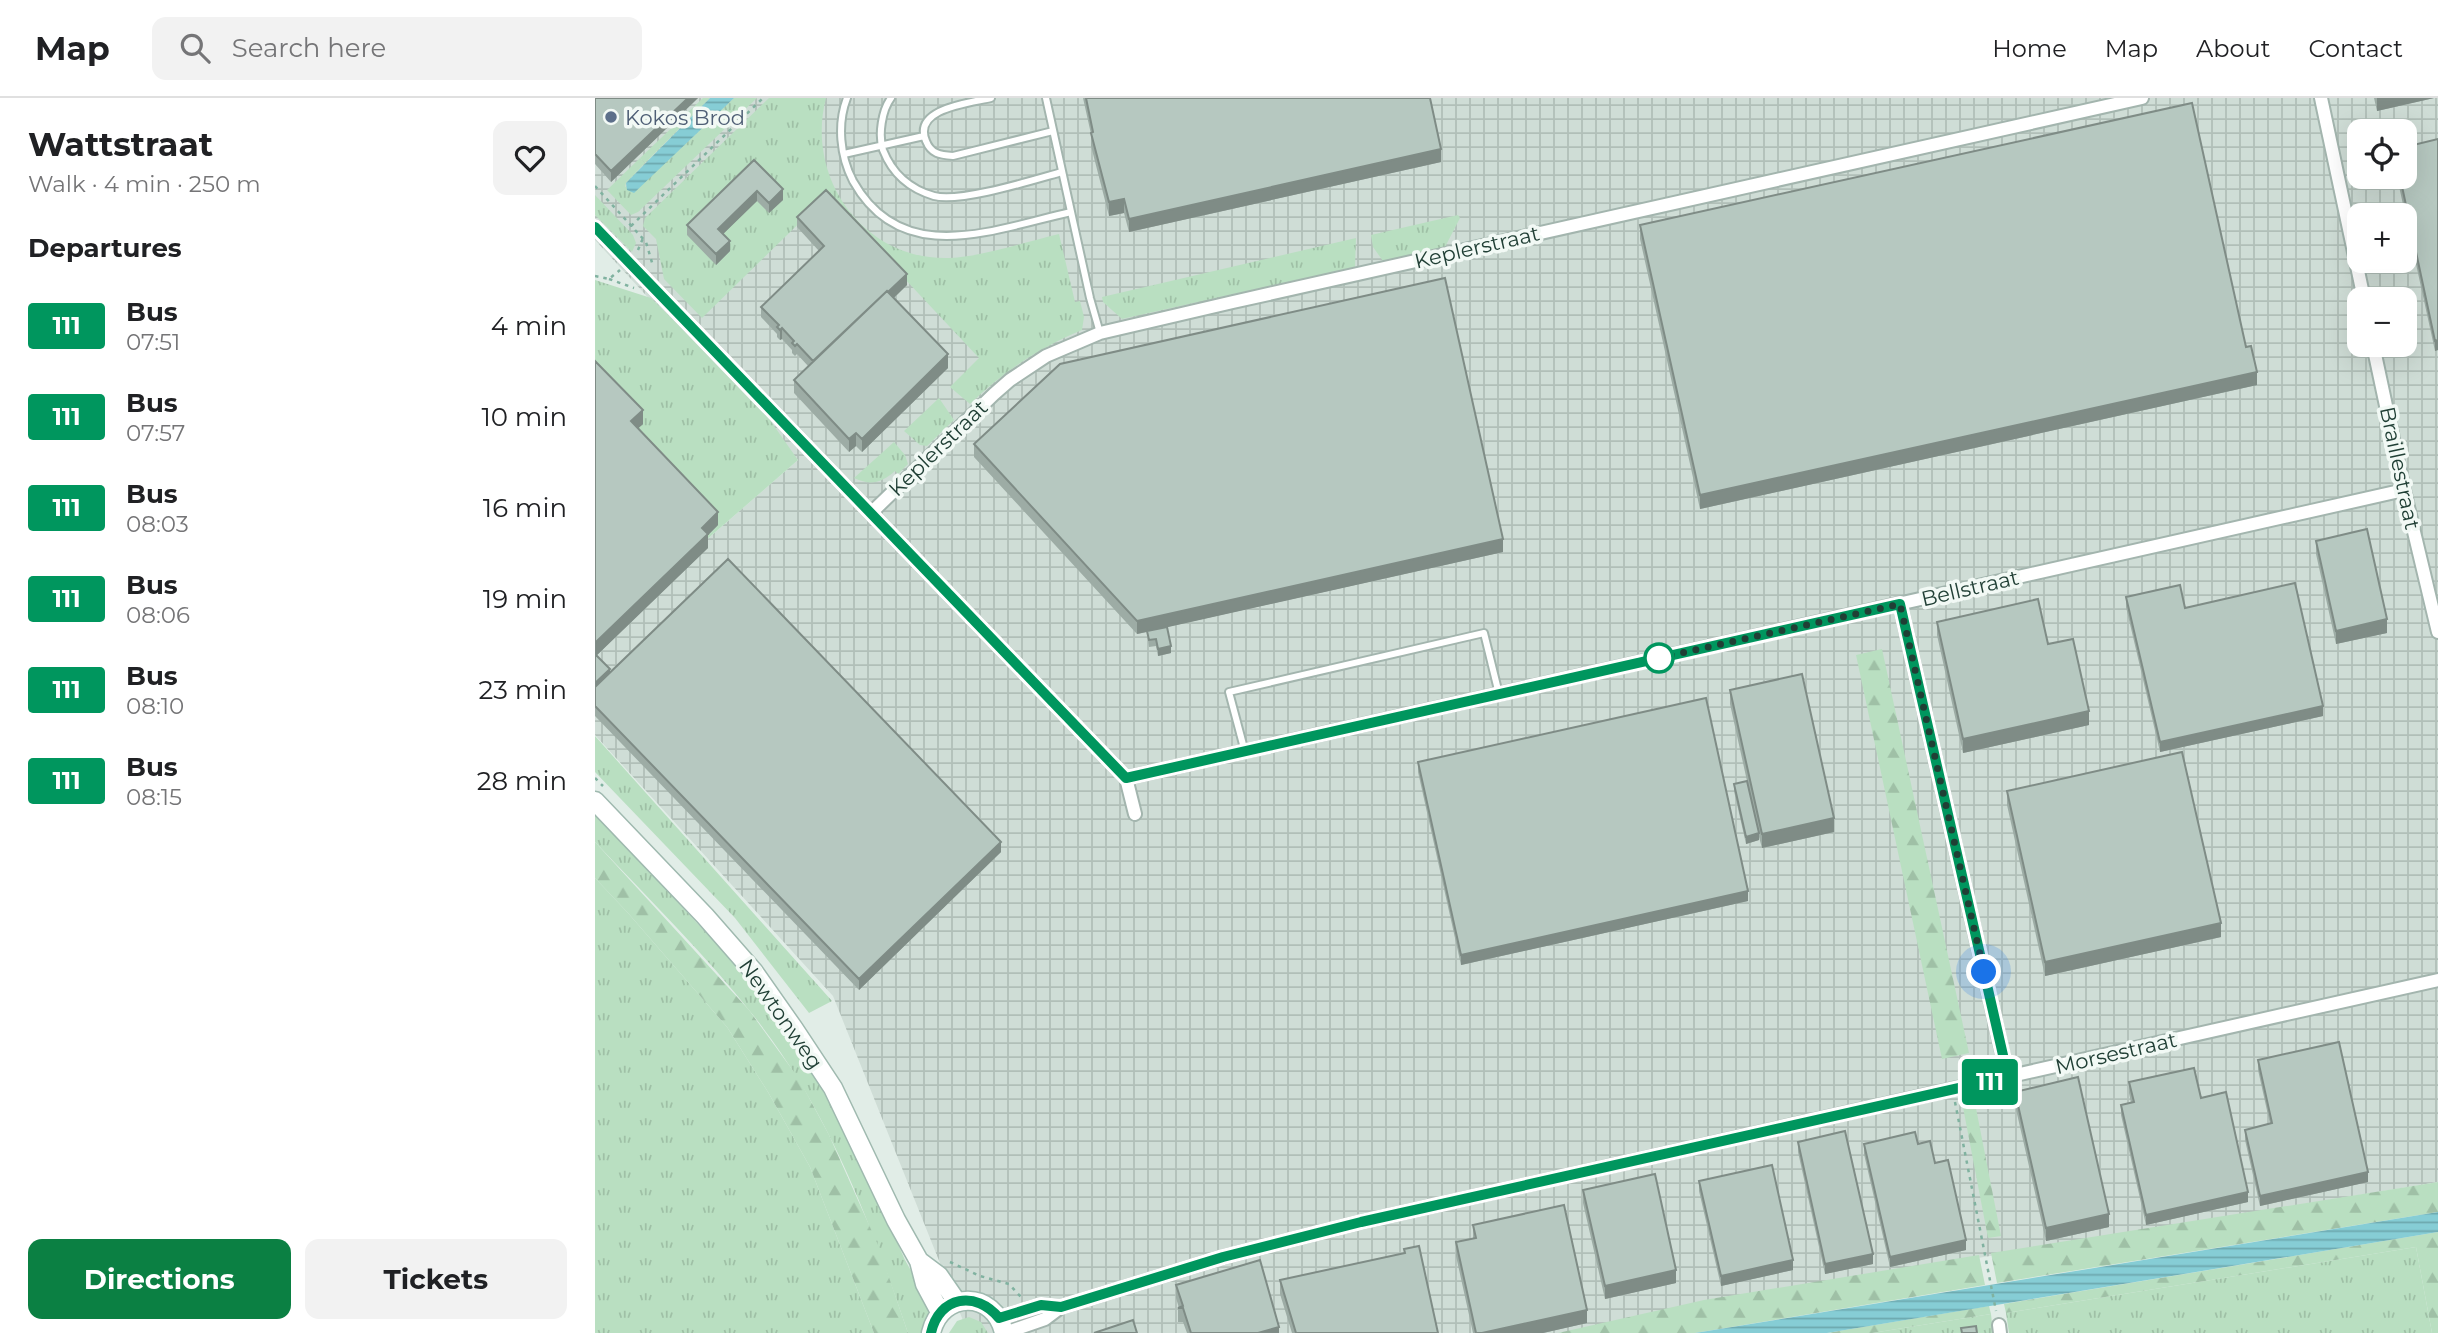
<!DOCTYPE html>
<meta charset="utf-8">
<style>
:root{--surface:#fff;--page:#f2f2f2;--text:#202124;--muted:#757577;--line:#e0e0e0;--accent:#0b8043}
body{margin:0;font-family:Montserrat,sans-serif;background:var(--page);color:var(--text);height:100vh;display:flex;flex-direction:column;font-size:26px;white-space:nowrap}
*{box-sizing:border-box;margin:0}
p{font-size:23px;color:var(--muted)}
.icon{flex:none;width:38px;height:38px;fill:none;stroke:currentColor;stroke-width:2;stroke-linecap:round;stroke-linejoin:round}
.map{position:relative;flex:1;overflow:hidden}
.side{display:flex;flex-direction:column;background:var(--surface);width:595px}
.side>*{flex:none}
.badge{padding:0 14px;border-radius:5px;font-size:24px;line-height:46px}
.controls{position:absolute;left:1752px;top:21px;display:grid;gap:14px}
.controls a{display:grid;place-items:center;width:70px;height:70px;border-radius:14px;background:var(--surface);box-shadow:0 7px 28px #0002;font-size:35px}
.you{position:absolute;width:35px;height:35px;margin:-18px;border:5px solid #fff;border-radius:50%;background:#1a73e8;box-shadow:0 0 0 10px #1a73e833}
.map>.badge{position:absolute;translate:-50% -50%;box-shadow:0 0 0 4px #fff}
h2{padding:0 28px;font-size:26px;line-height:63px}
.round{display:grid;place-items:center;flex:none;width:74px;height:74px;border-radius:14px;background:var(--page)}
.headline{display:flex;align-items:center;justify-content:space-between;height:119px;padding:0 28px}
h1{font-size:33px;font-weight:700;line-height:52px}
.cta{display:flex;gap:14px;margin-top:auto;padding:14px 28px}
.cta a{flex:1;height:80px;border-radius:14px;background:var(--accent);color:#fff;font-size:28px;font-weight:700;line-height:80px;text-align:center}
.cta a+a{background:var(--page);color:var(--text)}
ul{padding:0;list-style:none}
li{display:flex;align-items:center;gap:21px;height:91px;padding:0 28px}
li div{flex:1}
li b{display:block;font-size:26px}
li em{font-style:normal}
li .badge{min-width:77px;font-weight:700;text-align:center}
header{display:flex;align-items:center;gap:42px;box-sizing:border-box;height:98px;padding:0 35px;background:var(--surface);border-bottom:2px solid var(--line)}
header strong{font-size:33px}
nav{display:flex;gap:38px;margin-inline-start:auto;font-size:24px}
.search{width:490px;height:63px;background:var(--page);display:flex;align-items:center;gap:18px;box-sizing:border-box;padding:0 24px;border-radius:14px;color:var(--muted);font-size:26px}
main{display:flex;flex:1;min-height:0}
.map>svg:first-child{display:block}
.industrial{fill:url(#industrial-grid);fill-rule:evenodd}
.grass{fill:url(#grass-tufts)}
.forest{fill:url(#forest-firs)}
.water{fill:url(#water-rules)}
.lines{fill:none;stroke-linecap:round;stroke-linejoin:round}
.lane-casing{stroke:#a3b5ae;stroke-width:10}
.street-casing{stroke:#a3b5ae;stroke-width:16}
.secondary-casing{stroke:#9fb9af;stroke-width:21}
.path{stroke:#80b2a0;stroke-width:2.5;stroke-dasharray:3.5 5;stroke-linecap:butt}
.lane{stroke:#fff;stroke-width:6}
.street{stroke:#fff;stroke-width:12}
.secondary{stroke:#fff;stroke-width:18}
.wall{fill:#9daca5}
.shaded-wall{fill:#7f8c86}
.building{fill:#b6c8c0;stroke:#7f8c86;stroke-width:2}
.line-casing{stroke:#fff;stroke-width:16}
.line{stroke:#00965e;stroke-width:10}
.walk{stroke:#203f35;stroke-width:7;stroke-dasharray:0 12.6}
.service-dot{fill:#5c6f8a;stroke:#f2f9f5;stroke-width:2.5}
.stop-dot{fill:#fff;stroke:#00965e;stroke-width:3.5}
.labels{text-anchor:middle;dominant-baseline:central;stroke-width:7;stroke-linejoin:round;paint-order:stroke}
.service-label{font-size:21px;fill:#4e5e75;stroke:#f2f9f5;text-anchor:start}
.street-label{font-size:21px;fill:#203f35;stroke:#f2f9f5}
</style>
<header>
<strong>Map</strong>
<div class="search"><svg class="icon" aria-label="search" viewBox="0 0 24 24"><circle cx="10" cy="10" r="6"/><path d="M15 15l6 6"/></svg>Search here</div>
<nav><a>Home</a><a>Map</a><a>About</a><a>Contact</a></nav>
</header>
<main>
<section class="side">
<div class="headline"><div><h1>Wattstraat</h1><p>Walk · 4 min · 250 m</p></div><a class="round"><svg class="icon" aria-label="heart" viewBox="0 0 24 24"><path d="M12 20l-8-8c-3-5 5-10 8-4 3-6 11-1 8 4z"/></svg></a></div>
<h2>Departures</h2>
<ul>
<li><span class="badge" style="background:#00965e;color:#fff">111</span><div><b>Bus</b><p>07:51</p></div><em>4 min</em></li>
<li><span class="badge" style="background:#00965e;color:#fff">111</span><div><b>Bus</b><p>07:57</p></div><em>10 min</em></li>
<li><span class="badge" style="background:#00965e;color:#fff">111</span><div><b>Bus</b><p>08:03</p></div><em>16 min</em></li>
<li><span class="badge" style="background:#00965e;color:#fff">111</span><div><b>Bus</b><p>08:06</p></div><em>19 min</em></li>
<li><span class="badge" style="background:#00965e;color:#fff">111</span><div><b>Bus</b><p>08:10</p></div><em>23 min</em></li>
<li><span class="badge" style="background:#00965e;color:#fff">111</span><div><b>Bus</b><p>08:15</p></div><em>28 min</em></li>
</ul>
<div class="cta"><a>Directions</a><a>Tickets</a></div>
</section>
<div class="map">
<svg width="1843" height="1235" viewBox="0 0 1843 1235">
<defs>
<pattern id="industrial-grid" width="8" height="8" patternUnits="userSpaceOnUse" patternTransform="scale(1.75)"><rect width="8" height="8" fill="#cfddd6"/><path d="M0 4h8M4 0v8" fill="none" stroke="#b1bfb8"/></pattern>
<pattern id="grass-tufts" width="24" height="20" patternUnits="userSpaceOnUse" patternTransform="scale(1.75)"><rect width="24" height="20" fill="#b9dfc1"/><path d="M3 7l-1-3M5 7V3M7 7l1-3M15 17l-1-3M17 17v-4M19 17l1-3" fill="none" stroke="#9fc0a6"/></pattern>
<pattern id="forest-firs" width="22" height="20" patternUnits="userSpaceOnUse" patternTransform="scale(1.75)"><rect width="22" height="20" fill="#b9dfc1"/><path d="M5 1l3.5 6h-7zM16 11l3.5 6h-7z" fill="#9fc0a6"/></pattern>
<pattern id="water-rules" width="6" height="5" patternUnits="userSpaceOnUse" patternTransform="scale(1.75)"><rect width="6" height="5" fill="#86cdd5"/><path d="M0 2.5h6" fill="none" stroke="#6da8ae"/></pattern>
</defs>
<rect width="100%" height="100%" fill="#e1ede7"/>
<!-- industrial -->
<path class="industrial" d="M0 0H1843V1084L1086 1209 974 1235H373L238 898 0 637V539L203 362 0 142ZM1764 33H1810V79H1764ZM1764 117H1810V163H1764ZM1764 201H1810V247H1764Z"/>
<!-- grass -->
<path class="grass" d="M139 0H162L43 114 36 117 12 92 45 60 50 65 31 85 30 89 85 51Z
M174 0H231C210 80 269 163 355 160 390 158 430 144 464 136L480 204 485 203 489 219 487 232C444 250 408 274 375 306L355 289 384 260 232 98 107 220 69 181 61 141 48 128 50 120Z
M0 97 38 137 41 145 37 154 0 117Z
M863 117 865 120 850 149 788 163 778 149 776 137Z
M761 140 760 169 527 221 508 204 507 199Z
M0 182 56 200 163 305 203 362 0 539Z
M344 300 359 322 332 348 325 347 309 333Z
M299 344 310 357 313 366 303 376 300 373C286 385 276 388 259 380Z
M0 638 237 903 214 915 140 820 0 674Z
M0 715 141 867 161 892 216 971 265 1061 310 1162 332 1201 334 1217 329 1235H313C280 1138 244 1040 186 955 134 879 63 811 0 744Z
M0 780 33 815 132 929 173 994 215 1069 279 1235H0Z
M1821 1149 1837 1235H1414L1411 1215Z
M1396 1216 1398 1235H1277Z
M374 1219 386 1224 393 1235H354L362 1223Z"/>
<!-- forest -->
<path class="forest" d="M108 0H115L50 65 45 60Z
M1287 551 1374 955 1347 961 1261 557Z
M0 744 154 912 204 981 234 1037 283 1147 313 1235H279L215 1069 173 994 132 929 33 815 0 780Z
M1379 1000 1406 1138 1393 1140 1367 1004Z
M1843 1084V1114L1402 1185 1396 1155Z
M1843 1134V1235H1837L1821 1149 1411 1215 1409 1206Z
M1384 1157 1390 1187 1100 1235H963L1109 1202Z
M1394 1208 1396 1216 1277 1235H1232Z"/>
<!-- water -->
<path class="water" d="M115 0H139L39 95 32 92 31 85Z
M1843 1114V1134L1232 1235H1100Z"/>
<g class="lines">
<!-- lane casing -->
<g class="lane-casing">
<path id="lane" d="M252 0C242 26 245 58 258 83 307 171 399 131 476 114
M296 0C287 12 283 37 288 52 297 75 315 91 339 98 365 105 438 82 467 74
M396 0C375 5 317 10 331 43 336 56 345 57 358 58L458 33
M451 0 495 200 505 235
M249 56 329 38
M650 654 634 594 889 535 904 596"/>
</g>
<!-- street casing -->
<g class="street-casing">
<path id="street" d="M1726 0 1769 201
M0 129 531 680 540 716
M1778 247 1809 392 1843 534
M276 415 399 296 415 282 451 258 505 235 638 204 1547 0
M1305 506 1413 980
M531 680 1809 392
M404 1220 446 1207 466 1209
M1404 1227 1405 1235
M410 1235 450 1221 466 1209 628 1159 766 1124 1843 882"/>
</g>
<!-- secondary casing -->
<g class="secondary-casing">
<path id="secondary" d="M0 703 110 818 159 874 199 931 238 990 301 1122 324 1163 330 1186 345 1214
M324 1163 344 1178 362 1204
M336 1235C346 1192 400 1192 409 1235"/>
</g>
<!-- path -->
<path class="path" d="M0 88 51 144 58 168
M36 128 168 0
M43 152 48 140
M0 178 14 181 25 172
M14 181 39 190
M0 680 8 688
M1360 1004 1401 1213
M355 1164 385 1178 414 1186 426 1199"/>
<!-- lane -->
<use href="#lane" class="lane"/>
<!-- street -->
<use href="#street" class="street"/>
<!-- secondary -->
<use href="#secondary" class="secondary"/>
</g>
<!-- wall -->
<path class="wall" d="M0 0H103L16 84 0 66Z
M488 0H835L846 64 534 134 529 115 514 118 496 48V36Z
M1779 0H1839L1782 13Z
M1843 41V252L1840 253 1802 79H1810Z
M159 62 188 102 174 115 162 103 128 136 135 153 121 167 92 137V127Z
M202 119 312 187 299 200 353 270 267 354 261 348 254 354 199 295V282L213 268 202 256 200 258 197 255V252L187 241 185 242 182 239V236L166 219V209L224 153 202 129Z
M1045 127 1651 249 1662 287 1105 411 1045 141Z
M0 263 48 326 43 330 123 427 113 437V450L2 557 15 574 406 754 264 892 0 618Z
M379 346 908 454 572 529 576 555 563 558 561 548 554 549 552 534 542 536 379 359Z
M1721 443 1792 535 1741 546 1721 456Z
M1531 499 1590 510 1728 618 1565 654 1531 509Z
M1342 524 1453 546 1494 627 1368 655 1342 537Z
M1135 592 1239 734 1167 750 1164 739V742L1151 746 1139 693V686L1152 683 1135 606Z
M823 664 1153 803 866 867 823 674Z
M1412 693 1626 839 1450 878 1412 707Z
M1663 962 1773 1084 1665 1108 1650 1042V1032L1675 1026 1663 972Z
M1534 984 1606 1000 1653 1104 1551 1127 1526 1017V1007L1536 1005 1534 995Z
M1420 994 1514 1129 1451 1143 1420 1007Z
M1203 1044 1278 1166 1230 1176 1203 1054Z
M1269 1046H1323L1340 1065 1371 1152 1295 1169 1269 1056Z
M1104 1083 1198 1172 1126 1188 1104 1093Z
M988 1092 1081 1185 1010 1201 988 1105Z
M878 1127 992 1225 948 1235H878L861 1158V1144L878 1141Z
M809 1151 843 1235H697L685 1196V1182L809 1155Z
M581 1187 684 1235H592L588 1224H583V1210H584L581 1200Z"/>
<!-- shaded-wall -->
<path class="shaded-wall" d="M93 0H103L16 84V73Z
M1782 0H1839L1782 13Z
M846 51V64L534 134V121Z
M188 91V102L174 115V105Z
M162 93V103L123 141V131Z
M529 101V115L514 118V104Z
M135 143V153L121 167V156Z
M312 176V187L220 275V265Z
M187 230V241L185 242V232Z
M1843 242V252L1840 253V243Z
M353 256V270L267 354V341Z
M1662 274V287L1105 411V397Z
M48 312V326L36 337V323Z
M261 335V348L254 354V341Z
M123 414V427L113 437V450L0 559V545L107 430Z
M908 441V454L542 536V523Z
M1792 521V535L1741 546V533Z
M576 548V555L563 558V551Z
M15 571V585L0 599V585Z
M1728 608V618L1565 654V644Z
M1494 613V627L1368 655V641Z
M1239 720V734L1167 750V736Z
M1164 735V742L1151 746V739Z
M406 744V754L264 892V881Z
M1153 793V803L866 867V857Z
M1626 825V839L1450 878V864Z
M1773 1074V1084L1665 1108V1098Z
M1653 1094V1104L1551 1127V1117Z
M1514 1116V1129L1451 1143V1130Z
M1371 1142V1152L1295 1169V1159Z
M1278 1156V1166L1230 1176V1166Z
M1198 1162V1172L1126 1188V1178Z
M1081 1172V1185L1010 1201V1188Z
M992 1212V1225L948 1235H887Z
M684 1229V1235H663Z"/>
<!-- building -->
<path class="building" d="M0 0H93L16 73 0 56Z
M491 0H835L846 51 534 121 529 101 514 104 496 35 498 34Z
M1597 5 1651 249 1656 248 1662 274 1105 397 1045 127Z
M1843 41V242L1840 243 1805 79H1810V49Z
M159 62 188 91 174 105 162 93 123 131 135 143 121 156 92 127Z
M231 92 312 176 293 194 292 193 218 263 202 246 200 248 197 245 199 243 187 230 185 232 182 229 184 227 166 209 229 148 202 119Z
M850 180 908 441 542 523 379 346 465 266Z
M292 193 353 256 267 341 261 335 254 341 199 282Z
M0 263 48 312 36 323 123 414 107 430 113 436 0 545Z
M1772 431 1792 521 1741 533 1721 443Z
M133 461 406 744 264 881 0 608V589Z
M1700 485 1728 608 1565 644 1531 499 1585 487 1590 510Z
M1443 501 1453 546 1478 541 1494 613 1368 641 1342 524Z
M572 529 576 548 563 551 561 541 554 542 552 533Z
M0 556 15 571 0 585Z
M1207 576 1239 720 1167 736 1135 592Z
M1111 600 1153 793 866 857 823 664Z
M1587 654 1626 825 1450 864 1412 693Z
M1152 683 1164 735 1151 739 1139 686Z
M1744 944 1773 1074 1665 1098 1650 1032 1677 1025 1663 962Z
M1599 970 1606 1000 1631 994 1653 1094 1551 1117 1526 1007 1539 1004 1534 984Z
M1483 979 1514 1116 1451 1130 1420 994Z
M1250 1033 1278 1156 1230 1166 1203 1044Z
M1320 1034 1323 1046 1335 1043 1340 1065 1353 1062 1371 1142 1295 1159 1269 1046Z
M1177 1067 1198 1162 1126 1178 1104 1083Z
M1060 1076 1081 1172 1010 1188 988 1092Z
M969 1107 992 1212 887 1235H881L861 1144 881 1140 878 1127Z
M824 1148 843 1235H701L685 1182 810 1155 809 1151Z
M665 1162 684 1229 663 1235H596L588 1210H583L588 1208 581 1187Z
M538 1222 542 1235H499Z
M1381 1228 1382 1235H1367L1366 1230Z"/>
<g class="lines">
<!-- line casing -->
<g class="line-casing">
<path id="line" d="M0 129 531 680 1305 506 1413 979 766 1124 628 1159 466 1209 446 1207 404 1220C381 1192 344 1198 336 1235"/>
</g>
<!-- line -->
<use href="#line" class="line"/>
<!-- walk -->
<path class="walk" d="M1064 560 1305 506 1389 874"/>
</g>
<!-- markers -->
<circle class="service-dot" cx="16" cy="19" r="7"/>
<circle class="stop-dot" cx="1064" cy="560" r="14"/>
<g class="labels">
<!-- service labels -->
<g class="service-label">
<text x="30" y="19">Kokos Brod</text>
</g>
<!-- street labels -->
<g class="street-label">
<text transform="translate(882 149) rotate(-13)">Keplerstraat</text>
<text transform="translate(343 350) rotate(-44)">Keplerstraat</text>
<text transform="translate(1805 370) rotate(78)">Braillestraat</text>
<text transform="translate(1375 490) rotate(-13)">Bellstraat</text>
<text transform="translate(186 916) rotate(55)">Newtonweg</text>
<text transform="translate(1521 955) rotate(-13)">Morsestraat</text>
</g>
</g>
</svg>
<div class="controls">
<a><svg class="icon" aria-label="locate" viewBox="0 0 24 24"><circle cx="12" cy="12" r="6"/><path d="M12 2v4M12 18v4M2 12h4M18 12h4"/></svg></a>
<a>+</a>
<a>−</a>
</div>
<div class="you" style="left:1389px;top:874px"></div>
<b class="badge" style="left:1395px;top:984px;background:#00965e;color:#fff">111</b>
</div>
</main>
